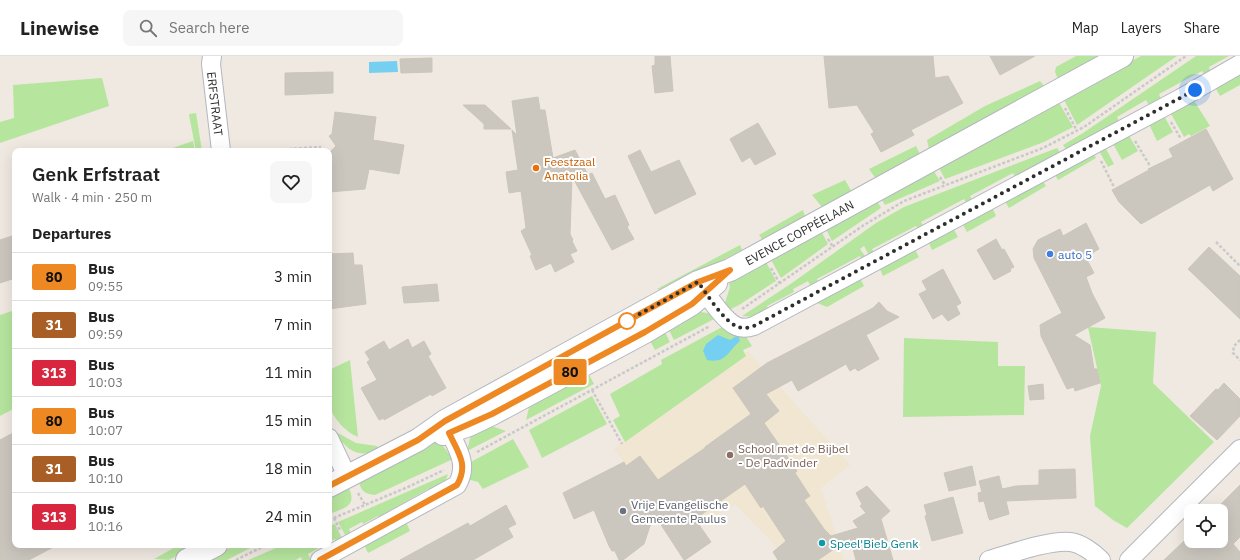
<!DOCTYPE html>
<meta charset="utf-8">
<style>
:root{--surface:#fff;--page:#f6f6f6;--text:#222;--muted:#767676;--line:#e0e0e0}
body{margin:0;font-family:"IBM Plex Sans",sans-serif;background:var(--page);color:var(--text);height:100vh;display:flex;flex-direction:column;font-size:15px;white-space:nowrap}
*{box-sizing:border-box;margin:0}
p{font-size:13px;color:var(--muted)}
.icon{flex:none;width:22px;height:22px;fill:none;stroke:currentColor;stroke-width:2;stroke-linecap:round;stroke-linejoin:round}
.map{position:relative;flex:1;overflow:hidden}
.panel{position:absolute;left:12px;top:92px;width:320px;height:400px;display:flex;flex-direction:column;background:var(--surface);border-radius:8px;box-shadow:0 4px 16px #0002}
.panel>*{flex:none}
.badge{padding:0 8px;border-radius:3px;font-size:14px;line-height:26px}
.controls{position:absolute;left:1184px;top:448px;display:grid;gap:8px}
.controls a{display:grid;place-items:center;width:44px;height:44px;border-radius:8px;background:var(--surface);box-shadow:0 4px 16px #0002;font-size:20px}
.you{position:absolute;width:20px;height:20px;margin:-10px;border:3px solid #fff;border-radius:50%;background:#1a73e8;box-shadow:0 0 0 6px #1a73e833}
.map>.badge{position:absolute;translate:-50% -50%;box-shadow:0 0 0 2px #fff}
h2{padding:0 20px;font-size:15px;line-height:36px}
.round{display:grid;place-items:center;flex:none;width:42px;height:42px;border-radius:8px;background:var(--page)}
.head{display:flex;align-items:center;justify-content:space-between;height:68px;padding:0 20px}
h1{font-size:19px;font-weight:600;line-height:30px}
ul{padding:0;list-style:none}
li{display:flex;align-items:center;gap:12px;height:48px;padding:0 20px;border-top:1px solid var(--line)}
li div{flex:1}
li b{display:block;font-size:15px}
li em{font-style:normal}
li .badge{min-width:44px;font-weight:700;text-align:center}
header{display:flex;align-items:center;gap:24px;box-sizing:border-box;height:56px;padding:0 20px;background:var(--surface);border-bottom:1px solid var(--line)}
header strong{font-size:19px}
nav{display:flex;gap:22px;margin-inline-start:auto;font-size:14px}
.search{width:280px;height:36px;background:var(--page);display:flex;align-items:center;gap:10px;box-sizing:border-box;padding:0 14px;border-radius:8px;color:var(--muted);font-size:15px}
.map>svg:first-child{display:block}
.education{fill:#f0e6d1}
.green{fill:#b6e59e}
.water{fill:#75cff0}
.building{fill:#cbc7bf;stroke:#cbc5ba}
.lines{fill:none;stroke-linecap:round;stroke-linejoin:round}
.minor-casing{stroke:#b4b7c1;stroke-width:20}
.tertiary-casing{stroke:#b4b7c1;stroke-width:24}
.path{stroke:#c9c9c9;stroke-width:2.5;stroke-dasharray:3 2;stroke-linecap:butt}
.minor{stroke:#fff;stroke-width:18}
.tertiary{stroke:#fff;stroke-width:22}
.line-casing{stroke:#fff;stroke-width:9}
.line{stroke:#e82;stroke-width:6}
.walk{stroke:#2e2e2e;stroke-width:4;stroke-dasharray:0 7.2}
.food-dot{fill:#e8710a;stroke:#fff;stroke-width:1.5}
.shop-dot{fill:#3f7fe0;stroke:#fff;stroke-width:1.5}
.stop-dot{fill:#fff;stroke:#e82;stroke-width:2}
.education-dot{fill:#8d6e63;stroke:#fff;stroke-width:1.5}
.worship-dot{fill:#6b7280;stroke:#fff;stroke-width:1.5}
.culture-dot{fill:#0f9aa8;stroke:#fff;stroke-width:1.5}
.labels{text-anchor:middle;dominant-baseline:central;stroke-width:4;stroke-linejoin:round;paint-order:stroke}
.street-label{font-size:12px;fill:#2e2e2e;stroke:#fff}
.food-label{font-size:12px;fill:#c56008;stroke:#fff;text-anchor:start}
.shop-label{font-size:12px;fill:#366cbe;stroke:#fff;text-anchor:start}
.education-label{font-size:12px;fill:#785e54;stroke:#fff;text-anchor:start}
.worship-label{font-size:12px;fill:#5b616d;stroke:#fff;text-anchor:start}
.culture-label{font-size:12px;fill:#0d838f;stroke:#fff;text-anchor:start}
</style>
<header>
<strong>Linewise</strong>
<div class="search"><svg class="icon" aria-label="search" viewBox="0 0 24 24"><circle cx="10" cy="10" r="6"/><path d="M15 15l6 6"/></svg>Search here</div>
<nav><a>Map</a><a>Layers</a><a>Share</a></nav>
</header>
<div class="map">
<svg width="1240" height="504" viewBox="0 0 1240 504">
<rect width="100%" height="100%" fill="#efe9e1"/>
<!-- education -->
<path class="education" d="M748 295 850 409 821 432 844 504H786L774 488 735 448 673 487 640 435 624 406 614 393 746 300 744 297Z"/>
<!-- green -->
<path class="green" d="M1076 0H1101L1058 23 1055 16 1056 11Z
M1141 0H1177L1077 69 1063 42Z
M1196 0H1229L1209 11 1211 18 1205 21 1202 15 1159 38 1162 45 1150 51 1146 44 1117 61 1120 67 1068 96 1063 89 1083 77Z
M1240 17V29L1220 40 1215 31Z
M102 22 109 50 0 87V66L14 62 13 29Z
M1040 25 1045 31 929 93 927 84 985 50Z
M1193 43 1210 70 1191 80 1189 78 1184 81 1170 56Z
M1058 45 1073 71 1044 86 945 123 938 110Z
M196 57 202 95H196L189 59V58Z
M1163 58 1173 76 1157 85 1148 66Z
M1128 78 1138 95 1122 104 1112 86Z
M193 85 195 95H164Z
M1104 89 1114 108 1108 111 1098 93Z
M916 90 920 98 876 123 869 113Z
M1057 92 1062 99 1016 123 1013 117 970 140 974 147 968 150 964 143 921 166 925 173 920 176 916 170 872 193 876 200 871 203 864 190 860 193 867 203 863 207 860 200 817 223 820 230 812 234 808 225 793 233 794 236 767 250 769 256 755 261 742 260 792 227 876 167 904 151Z
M1093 96 1096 102 1058 124 1054 117Z
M932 112 940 125 885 149 880 141Z
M845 124 852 136 822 151 812 139Z
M1042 124 1046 130 1009 152 1004 144Z
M876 143 881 152 832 185 825 171Z
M992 151 996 160 967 176 962 167Z
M803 154 805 160 762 183 759 179Z
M953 172 958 181 932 194 928 185Z
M820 173 828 188 781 222 770 202Z
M740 189 742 194 663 235 657 233Z
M914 192 919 201 883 220 879 211Z
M765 204 776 225 739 249 727 255 724 250 730 231 729 228Z
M860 222 864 230 827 251 815 246Z
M15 254V352L0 360V259Z
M693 255 715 258 716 262 674 284 667 270Z
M724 270 745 279 752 290 743 294 746 300 625 386 613 364 620 360 610 338 662 308 661 304Z
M1088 271 1156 276 1153 327 1214 386 1127 472 1113 464 1095 450 1090 380 1101 330Z
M663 272 670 286 655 294 648 281Z
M904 282 998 286V310H1025L1024 359 903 361Z
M350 304 358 381C345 376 333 362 329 349 327 340 329 324 329 314Z
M586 313 594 328 526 364 531 343Z
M592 340 607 368 542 402 529 374Z
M489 369 506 375 467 395 471 378Z
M338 377 356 387 377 390 380 393C358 403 349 395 335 378Z
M513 383 529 411 483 433 478 426 467 423 469 407Z
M439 385 453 403 375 439C365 438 360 435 359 424L414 395Z
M448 418 444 430 432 439 428 433 387 456 389 462 382 465 378 460 363 468 362 466 349 473 353 481 348 484 338 466Z
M348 430C358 450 345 452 329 458V440Z
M406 466 410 475 368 497 364 489Z
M335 468 344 486 339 489 335 483 329 486V470Z
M179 489H197L169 504 154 503Z
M235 489H256L227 504H207Z
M283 489H324L308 498 311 504H302L301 501 296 504H248Z"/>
<!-- water -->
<path class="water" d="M397 5 398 16 369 17V6Z
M718 279 730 284 738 279 740 285C728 295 726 308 707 304L703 295 706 288Z"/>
<!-- building -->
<path class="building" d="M655 0H670L673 35 655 37 652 10 655 9Z
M824 0H933L935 22 948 20 963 47 911 74 914 79 881 96 871 78 874 76 857 49 829 52Z
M990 0H1035L1000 19Z
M432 2V16L401 17 400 3Z
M333 16V37L285 39V17Z
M538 41 540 54H545L553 102 575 94 588 119 592 117 605 143 615 139 629 169 627 171 634 183 612 194 572 120 570 178 573 184 572 185 577 195 570 198 574 206 555 216 551 207 536 214 530 200 532 199 521 175 526 172 521 135 509 137 506 116 518 114 512 74 517 79 512 45Z
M463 49H485L511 73H484V68Z
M335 56 376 61 373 84 404 89 399 118 369 113 365 133 329 136V97L336 90 329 80 332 78Z
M758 67 776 98 755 109 750 101 742 106 730 83Z
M1206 73 1233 123 1213 135 1210 129 1141 168 1119 146 1112 134 1149 114 1148 113 1173 101 1169 93Z
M640 94 651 116 679 104 696 138 655 158 628 100Z
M1086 167 1099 193 1092 197 1093 201 1087 204 1094 217 1086 221 1092 237 1105 262 1074 279 1090 289 1094 313H1097L1100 327 1075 335 1074 331 1067 333 1041 280 1040 269 1062 257 1034 202 1033 193 1038 184 1060 173 1063 180Z
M15 179V222L0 227V184Z
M996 183 1002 194 1004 193 1014 211 1010 213 1011 215 994 224 977 194Z
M1209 191 1240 220V263L1188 213Z
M353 197 354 209H362L366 248 329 253V198Z
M943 213 961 247 956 250 960 258 948 265 942 258 933 263 919 238 927 234 922 225Z
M437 228 439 245 404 247 402 231Z
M879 246 887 255 899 261 866 279 879 303 858 315 855 312 850 315 846 308 798 335 792 324 766 338 779 355 764 367 797 415 795 417 810 440 804 444 824 473 831 480 858 472 853 465 866 457 860 450 862 448 856 437 867 430 890 455 881 463 893 504H856L850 482 818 504H778L773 496 786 485 763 450 761 452 745 428 695 463 711 486 685 504H684L654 458 644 488 623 504H619L615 495H612L609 490 594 454 574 463 563 437 624 406 626 410 640 400 658 424 705 392V391L751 358 733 332 767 307 854 262 873 252Z
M408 283 412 292 424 285 431 298 428 300 446 332 432 340 431 338 384 364V362L379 364 361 332 377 324 367 306 370 304 365 296 384 285 389 294Z
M1224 327 1240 343V360L1217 384 1190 360 1216 333 1218 334Z
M1043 328 1044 343 1030 344 1028 330Z
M15 376V489H57L29 504H0V384Z
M972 410 976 429 949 435 944 417Z
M1075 413 1076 442 1006 445 1009 458 990 464 989 463 984 445 979 446 978 437 982 436 979 425 999 420 1002 433 1016 430 1039 429V414Z
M1240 429V481L1233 488 1240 496V504H1164L1184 485H1221V448Z
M953 441 963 477 932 485 925 460 927 459 924 449Z
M506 449 516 468 508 472 513 481 473 504H400L468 467 470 470Z"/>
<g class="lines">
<!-- minor casing -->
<g class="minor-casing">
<g id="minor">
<path id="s1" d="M212 0 211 8 221 95"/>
<path d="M698 226C706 237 724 265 736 270 742 273 748 272 754 270L1181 42 1240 8"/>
<path d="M329 382 347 420"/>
<path d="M320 504 457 429C471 405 453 388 445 365"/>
<path d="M989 504C1010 498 1049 484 1070 486 1081 487 1094 497 1101 504"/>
<path d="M1129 504 1240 393"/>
</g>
</g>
<!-- tertiary casing -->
<g class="tertiary-casing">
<g id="tertiary">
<path d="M443 378 469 369 492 358 645 276 692 248 716 227"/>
<path id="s2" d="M329 430 418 384 445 365 698 226 730 214 1122 0"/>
<path d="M187 504 216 489"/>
</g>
</g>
<!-- path -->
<path class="path" d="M1065 52 1077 75
M1171 66 1181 83
M1135 85 1150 110
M254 95 321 91
M1101 105 1114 131
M940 121 945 129
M828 183 833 191
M1216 186 1240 210
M771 212 780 228
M742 253 864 169 904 145 1043 92 1084 71 1186 0
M1240 284 1234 290 1233 297 1240 304
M592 334 622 388
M477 396 710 270
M358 437 365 449
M334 462 340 474
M329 464 408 431 444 414
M236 504 266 489"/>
<!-- minor -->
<use href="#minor" class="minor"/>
<!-- tertiary -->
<use href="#tertiary" class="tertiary"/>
</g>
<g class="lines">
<!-- line casing -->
<g class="line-casing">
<path id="line" d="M320 504 457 429C469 409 458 396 449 377L492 358 645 276 692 248 730 214 698 226 445 365 418 384 329 430"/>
</g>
<!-- line -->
<use href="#line" class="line"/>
<!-- walk -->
<path class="walk" d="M627 265 698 226C706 237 724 265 736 270 742 273 748 272 754 270L1195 34"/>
</g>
<!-- markers -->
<circle class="food-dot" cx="536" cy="112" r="4"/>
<circle class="shop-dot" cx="1050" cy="198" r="4"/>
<circle class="stop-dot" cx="627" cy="265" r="8"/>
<circle class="education-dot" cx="730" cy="399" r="4"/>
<circle class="worship-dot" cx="623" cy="455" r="4"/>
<circle class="culture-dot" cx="822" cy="487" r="4"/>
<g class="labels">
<!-- street labels -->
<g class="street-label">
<text stroke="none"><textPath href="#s1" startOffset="48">ERFSTRAAT</textPath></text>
<text stroke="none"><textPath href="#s2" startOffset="535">EVENCE COPPÉELAAN</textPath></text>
</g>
<!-- food labels -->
<g class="food-label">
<text x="544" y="105">Feestzaal<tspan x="544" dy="14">Anatolia</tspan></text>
</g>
<!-- shop labels -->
<g class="shop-label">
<text x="1058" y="198">auto 5</text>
</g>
<!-- education labels -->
<g class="education-label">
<text x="738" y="392">School met de Bijbel<tspan x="738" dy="14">- De Padvinder</tspan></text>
</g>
<!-- worship labels -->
<g class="worship-label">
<text x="631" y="448">Vrije Evangelische<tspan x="631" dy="14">Gemeente Paulus</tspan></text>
</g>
<!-- culture labels -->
<g class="culture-label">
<text x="830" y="487">Speel'Bieb Genk</text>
</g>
</g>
</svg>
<div class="controls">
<a><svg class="icon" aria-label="locate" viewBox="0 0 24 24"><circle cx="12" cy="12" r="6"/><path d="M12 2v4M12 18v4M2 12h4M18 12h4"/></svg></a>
</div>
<div class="you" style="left:1195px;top:34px"></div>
<b class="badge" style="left:570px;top:316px;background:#e82;color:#111">80</b>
<section class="panel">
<div class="head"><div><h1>Genk Erfstraat</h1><p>Walk · 4 min · 250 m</p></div><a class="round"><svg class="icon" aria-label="heart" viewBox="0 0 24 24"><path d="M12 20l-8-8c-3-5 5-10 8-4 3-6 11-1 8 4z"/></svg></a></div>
<h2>Departures</h2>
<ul>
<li><span class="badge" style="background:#e82;color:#111">80</span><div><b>Bus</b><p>09:55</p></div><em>3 min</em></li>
<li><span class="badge" style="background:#a85e24;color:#fff">31</span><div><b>Bus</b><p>09:59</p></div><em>7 min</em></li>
<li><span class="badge" style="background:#d7263d;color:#fff">313</span><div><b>Bus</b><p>10:03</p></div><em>11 min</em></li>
<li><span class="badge" style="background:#e82;color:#111">80</span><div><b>Bus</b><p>10:07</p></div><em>15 min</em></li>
<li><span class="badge" style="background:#a85e24;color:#fff">31</span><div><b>Bus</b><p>10:10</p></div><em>18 min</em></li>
<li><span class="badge" style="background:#d7263d;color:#fff">313</span><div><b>Bus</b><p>10:16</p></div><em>24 min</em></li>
</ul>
</section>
</div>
